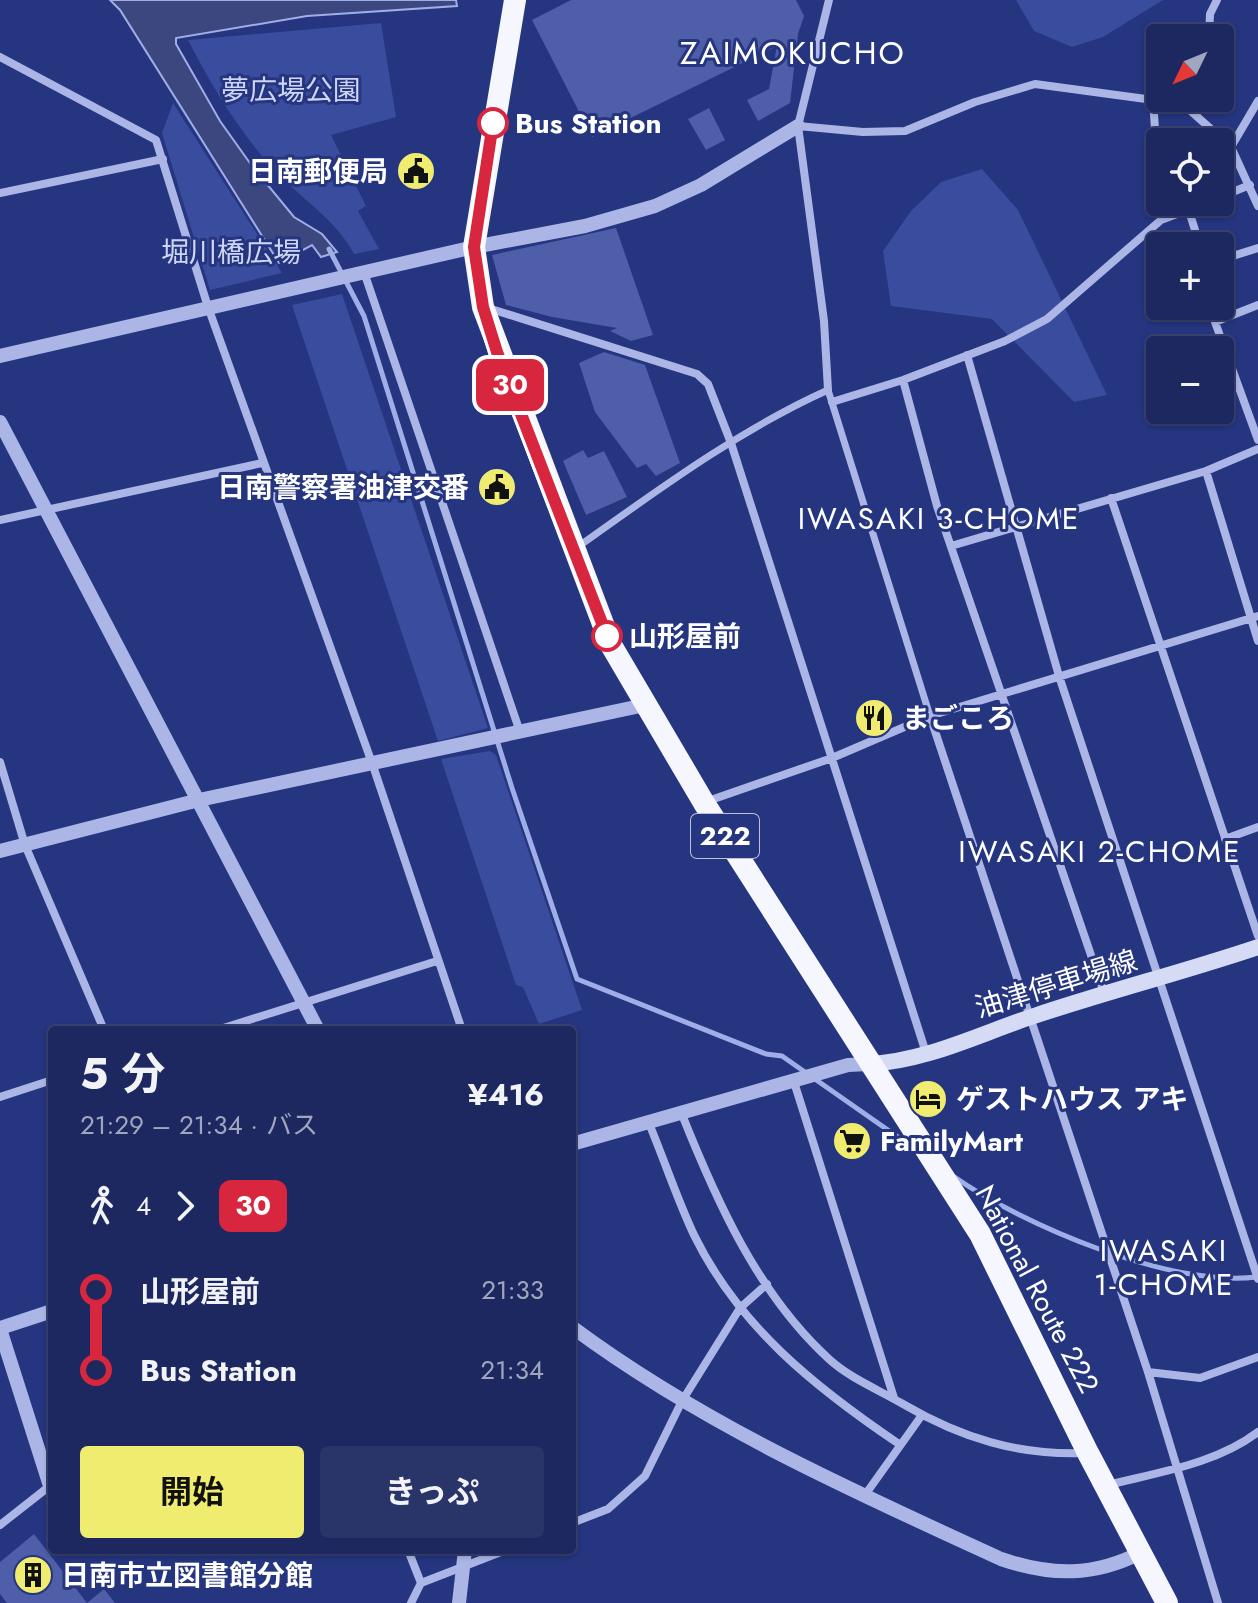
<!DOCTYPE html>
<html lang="ja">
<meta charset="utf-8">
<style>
:root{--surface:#1c285f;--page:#293468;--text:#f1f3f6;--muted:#a0a6bd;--line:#3a4474;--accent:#efec70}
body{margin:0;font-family:Jost,"Noto Sans JP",sans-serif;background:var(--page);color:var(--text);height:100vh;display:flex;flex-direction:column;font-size:30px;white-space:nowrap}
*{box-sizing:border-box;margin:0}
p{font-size:26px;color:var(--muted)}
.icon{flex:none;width:44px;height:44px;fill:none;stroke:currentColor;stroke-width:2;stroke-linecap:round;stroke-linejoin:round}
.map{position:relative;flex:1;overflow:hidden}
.drawer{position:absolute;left:48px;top:1026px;width:528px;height:528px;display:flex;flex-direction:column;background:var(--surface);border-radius:8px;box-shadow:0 2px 6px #0004,0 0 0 2px var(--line)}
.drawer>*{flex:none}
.badge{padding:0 16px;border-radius:12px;font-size:28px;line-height:52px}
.needle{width:52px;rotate:227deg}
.fabs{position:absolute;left:1146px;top:24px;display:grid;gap:16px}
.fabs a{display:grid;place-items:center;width:88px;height:88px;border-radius:8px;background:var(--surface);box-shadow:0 2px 6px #0004,0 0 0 2px var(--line);font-size:40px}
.map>.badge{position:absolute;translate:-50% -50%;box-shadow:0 0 0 4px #fff}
.legs{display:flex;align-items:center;gap:12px;height:88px;padding:0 32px;font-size:26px}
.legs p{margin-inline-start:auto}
.headline{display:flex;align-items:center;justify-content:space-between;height:136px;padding:0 32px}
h1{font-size:44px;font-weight:700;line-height:60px}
.action{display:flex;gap:16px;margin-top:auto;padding:16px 32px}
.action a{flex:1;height:92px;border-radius:8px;background:var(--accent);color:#111;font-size:32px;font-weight:700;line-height:92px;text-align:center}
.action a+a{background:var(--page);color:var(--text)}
ul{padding:0 32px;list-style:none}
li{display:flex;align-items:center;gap:28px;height:80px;font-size:30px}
li i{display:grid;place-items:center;width:12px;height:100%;margin:0 10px;background:currentColor}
li i::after{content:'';width:20px;height:20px;margin:-10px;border:6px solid;border-radius:50%;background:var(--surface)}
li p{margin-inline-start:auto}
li:first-child i{background:linear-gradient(#0000 50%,currentColor 0)}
li:last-child i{background:linear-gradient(currentColor 50%,#0000 0)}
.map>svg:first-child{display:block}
.green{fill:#3a4c9d}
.water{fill:#3d477f;stroke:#a0aee7;stroke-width:2}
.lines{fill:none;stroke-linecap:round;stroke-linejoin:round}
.stream{stroke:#a0aee7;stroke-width:5}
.building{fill:#4e5ea8}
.pedestrian{stroke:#acb6e6;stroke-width:7}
.minor{stroke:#acb6e6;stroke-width:8}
.tertiary{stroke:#acb6e6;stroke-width:14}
.secondary{stroke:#d5daf5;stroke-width:16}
.trunk{stroke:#f6f7fe;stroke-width:22}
.line-1-casing{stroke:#fff;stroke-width:18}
.line-1{stroke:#d7263d;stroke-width:12}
.stop-1-dot{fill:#fff;stroke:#d7263d;stroke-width:4}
.labels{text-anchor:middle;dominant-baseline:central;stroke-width:6;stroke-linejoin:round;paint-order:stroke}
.shield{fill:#25357f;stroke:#bec2d9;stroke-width:2}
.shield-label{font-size:26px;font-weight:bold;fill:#fff}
.park-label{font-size:28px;fill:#cfd6f5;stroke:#25357f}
.stop-label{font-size:28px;font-weight:bold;fill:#fff;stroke:#25357f;text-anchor:start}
.poi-label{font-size:28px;font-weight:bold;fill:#fff;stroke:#25357f;text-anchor:start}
.street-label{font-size:28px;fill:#fff;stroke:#25357f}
.neighbourhood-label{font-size:30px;letter-spacing:2px;fill:#fff;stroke:#25357f}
.quarter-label{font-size:32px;letter-spacing:2px;fill:#fff;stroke:#25357f}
</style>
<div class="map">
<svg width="1258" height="1603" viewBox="0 0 1258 1603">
<rect width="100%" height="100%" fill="#25357f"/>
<!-- green -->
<path class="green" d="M1016 0H1163L1103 37 1072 47 1034 31Z
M381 23 396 117 331 135 366 206 358 211 379 249 354 254C336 220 304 201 278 174 241 135 212 87 188 40Z
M173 103 282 273 210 290 162 133Z
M982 169 1018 210 1107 395 1074 402 992 319 891 306 883 251 911 211 941 182Z
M342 294 488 728 438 741 292 305Z
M490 751 496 755 582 1010 539 1024 523 987 516 985 441 759Z
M572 1347 575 1349V1474H572Z"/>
<!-- water -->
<path class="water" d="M110 0H456L457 6 307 16 176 38V44L220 121 252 166 294 217 322 234 337 252 321 257 312 245 279 263 120 10Z"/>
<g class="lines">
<!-- stream -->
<path class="stream" d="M329 249 364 316 512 788 577 979 766 1054 782 1056 915 1149
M953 1176C1024 1226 1170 1287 1257 1277"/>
</g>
<!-- building -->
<path class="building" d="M571 0H796L804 16 798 34 790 103 758 121 747 100 769 89 777 46 592 137 532 20Z
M709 108 725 140 706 150 688 119Z
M616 228 653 335 631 341 610 331 617 328 552 317 506 305 492 255Z
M604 352 645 365 680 463 656 476 646 464 637 468 595 412 579 363Z
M583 450 588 458 604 451 627 497 586 515 563 461Z
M34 1534 87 1603 104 1589 115 1603H7L0 1594V1562Z"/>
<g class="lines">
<!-- pedestrian -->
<path class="pedestrian" d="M579 546C658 490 739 430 828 390L930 716"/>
<!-- minor -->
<path class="minor" d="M1209 38 1210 14 1217 0
M0 57 156 140 208 307 372 763 462 1030
M1153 99 1161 220
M798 126 863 132 905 131 975 102 1035 84 1183 104 1231 147 1258 206
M1231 147 1258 101
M0 193 163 159
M1220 197 1250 185
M1189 211 1200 246
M1220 260 1258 248
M364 272 520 732
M1258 305 1215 322 1258 440
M488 308 697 374 708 384 731 443 926 1053
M967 355 1059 676 1258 1279
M903 380 937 506 1104 993
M828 390 824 321 798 126 829 0
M832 402 903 380 1005 341 1047 319 1161 220 1209 202
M1206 471 1258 641
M1111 498 1258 936
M0 520 262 463
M951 546 1206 471 1258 449
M930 716 1148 1372 1218 1603
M0 762 25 845 104 1030
M705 802 832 758 930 716 1258 616
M1225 839 1258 827
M217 1030 437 961
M794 1082 894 1398
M0 1097 52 1080
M681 1112C716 1200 758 1295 830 1360 850 1378 879 1390 903 1404 961 1438 1019 1456 1087 1453
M648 1121C664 1159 677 1199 694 1235 739 1327 816 1388 899 1444
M1148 1372 1200 1378 1258 1357
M1108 1485C1159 1472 1216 1464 1258 1432
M865 1495 922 1415
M572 1523 608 1509 645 1476 682 1401 740 1308 767 1284
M0 1525 51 1485
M408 1550 421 1583
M411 1603 421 1583 506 1550"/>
<!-- tertiary -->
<path class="tertiary" d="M0 356 474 247 585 226 655 206 701 185 798 126
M0 422 318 1030
M0 851 199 800 645 705
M572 1144 848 1065 869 1064
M572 1327C704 1425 853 1491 1001 1559 1051 1576 1094 1577 1142 1552
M0 1328 52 1311
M0 1329 50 1486
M459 1603 465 1550"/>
<!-- secondary -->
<path class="secondary" d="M869 1064C927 1061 979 1034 1034 1016 1108 991 1184 972 1258 947"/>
<!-- trunk -->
<path class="trunk" d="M515 0 474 247 483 307 611 645 704 803 980 1234 1088 1453 1167 1603"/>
</g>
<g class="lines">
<!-- line-1 casing -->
<g class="line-1-casing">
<path id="line-1" d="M493 123 474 247 483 307 497 352 607 636"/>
</g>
<!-- line-1 -->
<use href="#line-1" class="line-1"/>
</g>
<!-- icons -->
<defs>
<g id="civic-disc" transform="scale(2)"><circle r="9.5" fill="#efec70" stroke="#25357f"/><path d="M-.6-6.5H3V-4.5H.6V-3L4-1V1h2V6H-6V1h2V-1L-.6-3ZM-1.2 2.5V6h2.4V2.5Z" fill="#111"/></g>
<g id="restaurant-disc" transform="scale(2)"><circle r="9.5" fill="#efec70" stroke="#25357f"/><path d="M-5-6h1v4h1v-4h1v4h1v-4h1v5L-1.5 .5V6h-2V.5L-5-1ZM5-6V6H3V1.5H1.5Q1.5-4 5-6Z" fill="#111"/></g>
<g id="hotel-disc" transform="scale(2)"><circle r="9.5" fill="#efec70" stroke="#25357f"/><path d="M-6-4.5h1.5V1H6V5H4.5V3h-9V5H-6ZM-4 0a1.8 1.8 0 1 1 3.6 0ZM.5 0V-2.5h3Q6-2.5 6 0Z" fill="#111"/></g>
<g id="supermarket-disc" transform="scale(2)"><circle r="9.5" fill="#efec70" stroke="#25357f"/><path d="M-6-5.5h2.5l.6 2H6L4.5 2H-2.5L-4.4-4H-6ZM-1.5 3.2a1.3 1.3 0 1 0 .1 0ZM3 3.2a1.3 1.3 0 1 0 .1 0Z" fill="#111"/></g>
<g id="building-disc" transform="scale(2)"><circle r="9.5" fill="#efec70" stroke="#25357f"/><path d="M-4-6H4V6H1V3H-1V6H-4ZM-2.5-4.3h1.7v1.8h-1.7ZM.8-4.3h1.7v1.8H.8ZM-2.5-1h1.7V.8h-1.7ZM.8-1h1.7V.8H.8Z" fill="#111"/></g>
</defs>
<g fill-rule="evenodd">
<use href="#civic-disc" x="416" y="171"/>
<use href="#civic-disc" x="497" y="487"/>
<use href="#restaurant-disc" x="874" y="718"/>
<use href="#hotel-disc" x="928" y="1099"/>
<use href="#supermarket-disc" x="852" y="1141"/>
<use href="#building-disc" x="33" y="1575"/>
</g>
<!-- markers -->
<g class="stop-1-dot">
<circle cx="493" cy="123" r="14"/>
<circle cx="607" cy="636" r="14"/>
</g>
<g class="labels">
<!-- shield labels -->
<rect class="shield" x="691" y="814" width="68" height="44" rx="6"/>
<g class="shield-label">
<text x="725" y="836">222</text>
</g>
<!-- park labels -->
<g class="park-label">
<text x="291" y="90">夢広場公園</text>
<text x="231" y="252">堀川橋広場</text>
</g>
<!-- stop labels -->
<g class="stop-label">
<text x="515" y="123">Bus Station</text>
<text x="629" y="636">山形屋前</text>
</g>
<!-- poi labels -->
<g class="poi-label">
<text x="388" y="171" text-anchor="end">日南郵便局</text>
<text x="469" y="487" text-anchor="end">日南警察署油津交番</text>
<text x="902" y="718">まごころ</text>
<text x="956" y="1099">ゲストハウス アキ</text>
<text x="880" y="1141">FamilyMart</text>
<text x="61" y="1575">日南市立図書館分館</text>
</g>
<!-- street labels -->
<g class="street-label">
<text transform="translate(1056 984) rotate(-17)">油津停車場線</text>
<text transform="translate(1037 1289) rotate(62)">National Route 222</text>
</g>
<!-- neighbourhood labels -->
<g class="neighbourhood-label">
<text x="939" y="518">IWASAKI 3-CHOME</text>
<text x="1100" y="851">IWASAKI 2-CHOME</text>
<text x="1164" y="1250">IWASAKI<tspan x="1164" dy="34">1-CHOME</tspan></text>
</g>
<!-- quarter labels -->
<g class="quarter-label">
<text x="793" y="53">ZAIMOKUCHO</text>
</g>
</g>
</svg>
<div class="fabs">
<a><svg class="needle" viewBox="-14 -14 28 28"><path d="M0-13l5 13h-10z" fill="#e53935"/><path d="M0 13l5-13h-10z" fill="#a0a6bd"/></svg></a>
<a><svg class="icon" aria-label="locate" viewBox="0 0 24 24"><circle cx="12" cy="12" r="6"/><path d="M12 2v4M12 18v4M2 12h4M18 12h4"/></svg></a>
<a>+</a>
<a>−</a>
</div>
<b class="badge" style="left:510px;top:385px;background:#d7263d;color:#fff">30</b>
<section class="drawer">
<div class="headline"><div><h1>5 分</h1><p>21:29 – 21:34 · バス</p></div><b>¥416</b></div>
<div class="legs"><svg class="icon" aria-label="walk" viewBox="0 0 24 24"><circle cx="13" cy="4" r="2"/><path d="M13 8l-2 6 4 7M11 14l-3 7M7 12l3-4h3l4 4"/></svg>4<svg class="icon" aria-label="forward" viewBox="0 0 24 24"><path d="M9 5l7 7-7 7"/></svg><b class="badge" style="background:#d7263d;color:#fff">30</b></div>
<ul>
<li><i style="color:#d7263d"></i><b>山形屋前</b><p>21:33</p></li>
<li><i style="color:#d7263d"></i><b>Bus Station</b><p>21:34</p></li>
</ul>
<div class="action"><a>開始</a><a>きっぷ</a></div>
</section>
</div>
